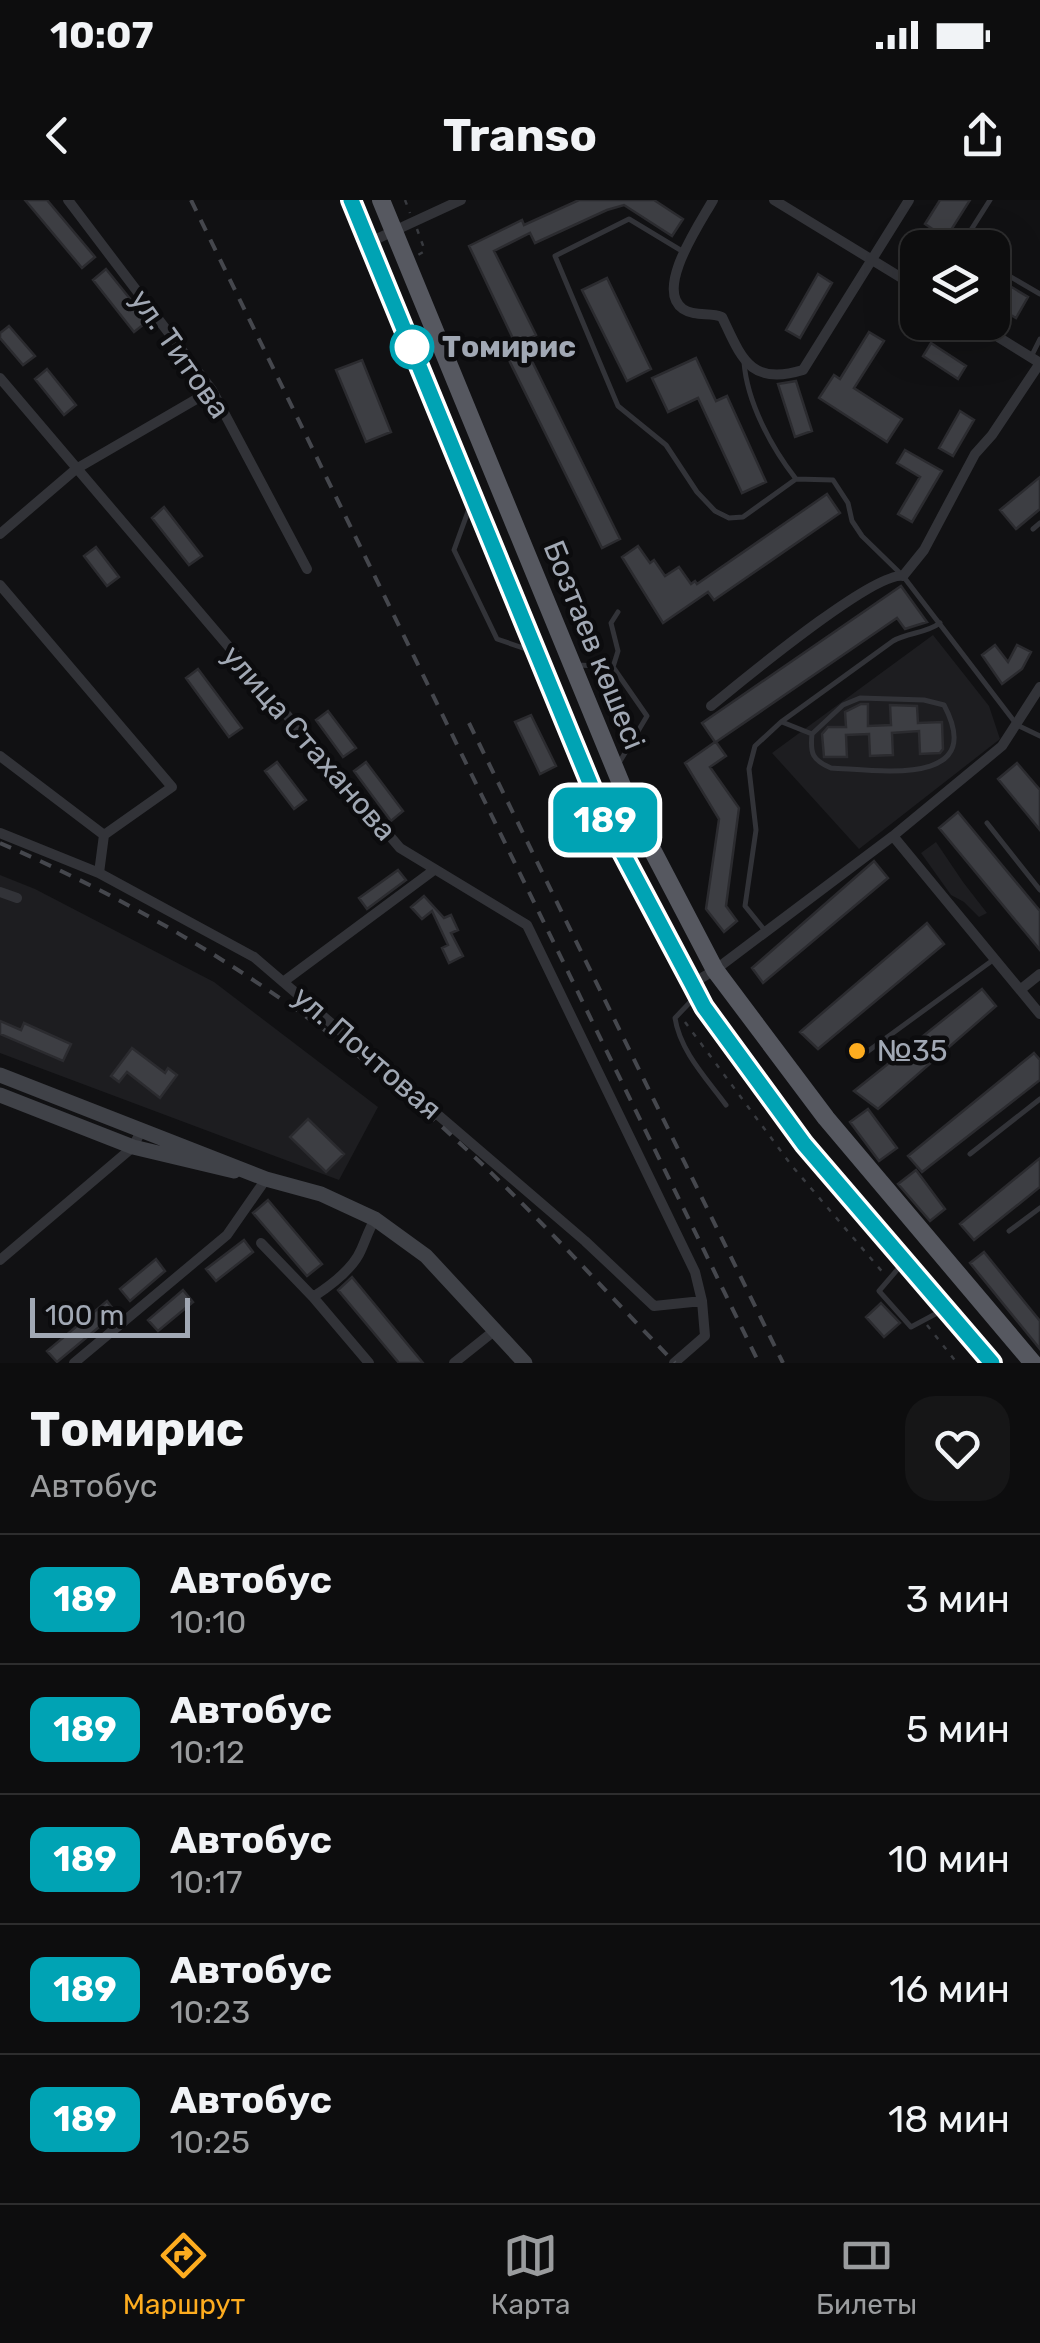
<!DOCTYPE html>
<html lang="ru">
<meta charset="utf-8">
<style>
:root{--surface:#0d0d0e;--page:#161617;--text:#f1f3f6;--muted:#9a9c9e;--line:#2d2d2e;--accent:#fdac1f}
body{margin:0;font-family:Rubik,sans-serif;background:var(--page);color:var(--text);height:100vh;display:flex;flex-direction:column;font-size:38px;white-space:nowrap}
*{box-sizing:border-box;margin:0}
p{font-size:32px;color:var(--muted)}
.icon{flex:none;width:55px;height:55px;fill:none;stroke:currentColor;stroke-width:2;stroke-linecap:round;stroke-linejoin:round}
.map{position:relative;height:1163px;overflow:hidden}
.drawer{display:flex;flex-direction:column;background:var(--surface);flex:1}
.drawer>*{flex:none}
.badge{padding:0 20px;border-radius:15px;font-size:35px;line-height:65px}
.fabs{position:absolute;left:900px;top:30px;display:grid;gap:20px}
.fabs a{display:grid;place-items:center;width:110px;height:110px;border-radius:20px;background:var(--surface);box-shadow:0 10px 40px #0002,0 0 0 2px var(--line);font-size:50px}
.scale{position:absolute;left:30px;bottom:25px;width:160px;box-sizing:border-box;padding-left:10px;border:5px solid #a1a8b4;border-top:0;font-size:28px;line-height:35px;white-space:nowrap;color:#a1a8b4;-webkit-text-stroke:8px #0c0c0e;paint-order:stroke}
.map>.badge{position:absolute;translate:-50% -50%;box-shadow:0 0 0 5px #fff}
.round{display:grid;place-items:center;flex:none;width:105px;height:105px;border-radius:30px;background:var(--page)}
.headline{display:flex;align-items:center;justify-content:space-between;height:170px;padding:0 30px}
h1{font-size:48px;font-weight:700;line-height:75px}
ul{padding:0;list-style:none}
li{display:flex;align-items:center;gap:30px;height:130px;padding:0 30px;border-top:2px solid var(--line)}
li div{flex:1}
li b{display:block;font-size:38px}
li em{font-style:normal}
li .badge{min-width:110px;font-weight:700;text-align:center}
.status{display:flex;justify-content:space-between;align-items:center;height:70px;padding:0 50px;background:var(--surface);direction:ltr}
.status svg{height:28px;fill:currentColor}
header{display:flex;justify-content:space-between;align-items:center;height:130px;padding:0 30px;background:var(--surface);font-size:45px;font-weight:700}
.tabs{display:flex;justify-content:space-around;align-items:center;height:140px;border-top:2px solid var(--line);background:var(--surface);font-size:28px;color:var(--muted)}
.tabs a{display:grid;justify-items:center;gap:5px}
.tabs .current{color:var(--accent)}
.map>svg:first-child{display:block}
.built{fill:#1d1d20}
.building{fill:#3d3e43;stroke:#2b2b2f;stroke-width:2.5}
.lines{fill:none;stroke-linecap:round;stroke-linejoin:round}
.path{stroke:#383a3f;stroke-width:2.5;stroke-dasharray:5 8;stroke-linecap:butt}
.service{stroke:#323338;stroke-width:5}
.minor{stroke:#323338;stroke-width:10}
.secondary{stroke:#404248;stroke-width:15}
.trunk{stroke:#565860;stroke-width:18}
.rail{stroke:#45474d;stroke-width:4;stroke-dasharray:12 10;stroke-linecap:butt}
.line-casing{stroke:#fff;stroke-width:22}
.line{stroke:#00a3b4;stroke-width:15}
.stop-dot{fill:#fff;stroke:#00a3b4;stroke-width:5}
.poi-dot{fill:#fdac1f;stroke:#0c0c0e;stroke-width:4}
.labels{text-anchor:middle;dominant-baseline:central;stroke-width:9;stroke-linejoin:round;paint-order:stroke}
.stop-label{font-size:30px;font-weight:bold;fill:#a1a8b4;stroke:#0c0c0e;text-anchor:start}
.street-label{font-size:30px;fill:#a1a8b4;stroke:#0c0c0e}
.poi-label{font-size:30px;fill:#a1a8b4;stroke:#0c0c0e;text-anchor:start}
</style>
<div class="status"><b>10:07</b><svg viewBox="0 0 49 12"><path d="M0 12V9h3v3zM5 12V6h3v6zM10 12V3h3v9zM15 12V0h3v12zM26 1h20v11H26zM47 4h2v5h-2z"/></svg></div>
<header><svg class="icon" aria-label="back" viewBox="0 0 24 24"><path d="M15 5l-7 7 7 7"/></svg>Transo<svg class="icon" aria-label="share" viewBox="0 0 24 24"><path d="M12 15V3M7 8l5-5 5 5M5 13v7h14v-7"/></svg></header>
<div class="map">
<svg width="1040" height="1163" viewBox="0 0 1040 1163">
<rect width="100%" height="100%" fill="#111113"/>
<!-- built -->
<path class="built" d="M933 435 989 506 1000 539 859 649 772 553Z
M936 642 963 682 987 713 979 717 964 702 951 695 921 653Z
M0 675 35 689 214 782 378 907 339 980 0 853Z"/>
<!-- building -->
<path class="building" d="M25 0H47L95 57 82 68Z
M579 0H654L683 19 672 36 624 5 607 10 535 43 530 33 494 51 536 135 516 145 469 46 522 20 524 25Z
M940 0H970L946 38 925 24Z
M106 69 148 121 134 132 93 80Z
M818 74 832 83 800 138 786 130Z
M992 75 1028 97 1016 118 992 104Z
M607 78 651 169 627 181 582 90Z
M9 126 35 156 23 165 0 138V133Z
M869 132 884 141 854 188 902 219 887 242 819 198 834 175 840 179Z
M523 143 620 339 602 348 505 152Z
M931 143 966 166 958 179 923 156Z
M696 158 716 201 727 196 766 282 742 293 698 198 668 212 652 178Z
M362 160 391 232 366 242 336 170Z
M47 169 76 205 64 215 35 179Z
M796 181 812 231 795 237 778 184Z
M960 211 974 220 953 256 939 248Z
M905 250 942 271 912 322 898 314 920 277 897 263Z
M1040 277V309L1016 329 1000 310Z
M827 294 840 313 714 400 708 392 663 423 622 357 638 346 650 363 654 360 665 376 679 367 691 384 695 381 697 384Z
M164 307 202 356 189 365 152 318Z
M96 347 119 377 107 386 84 356Z
M901 386 927 422 905 429 897 418 716 542 726 556 710 567 739 608 726 706 737 721 724 732 706 709 719 619 685 563 715 542 702 523Z
M995 445 1008 462 1017 445 1031 452 1022 469 1002 484 982 455Z
M198 469 242 528 229 537 186 478Z
M861 504H868V526L891 525 890 505 917 506 918 523 942 522 943 549 940 553 920 554 919 531 892 533 893 555 870 556 869 534 846 535 847 557H824L822 534 828 527H846L845 512Z
M328 511 356 548 343 557 316 520Z
M531 515 556 566 540 574 515 522Z
M277 562 306 600 294 609 265 571Z
M366 562 403 611 391 621 354 571Z
M1017 563 1040 590V630L998 579Z
M958 612 1040 711V750L939 628Z
M874 661 888 678 763 783 752 768Z
M398 670 406 680 367 709 359 698Z
M424 696 444 718 451 715 458 730 451 733 463 756 449 763 442 748 448 745 432 711 422 719 411 707Z
M927 723 944 744 818 849 800 832Z
M982 789 996 806 878 909 854 891Z
M0 821 21 830 24 823 71 844 63 861 0 834Z
M132 848 165 873 168 868 177 875 160 898 127 872 119 882 111 876Z
M1034 853 1040 860V880L922 972 908 956Z
M868 909 897 948 879 961 850 922Z
M308 919 344 954 326 972 290 937Z
M1040 958V987L974 1040 960 1024Z
M916 970 945 1009 930 1021 898 984Z
M268 1000 322 1064 307 1076 253 1013Z
M244 1040 253 1052 216 1081 206 1069Z
M984 1052 1040 1121V1149L970 1063Z
M156 1059 165 1071 130 1101 120 1089Z
M352 1077 423 1163H399L338 1090Z
M183 1090 193 1102 158 1131 148 1120Z
M107 1101 116 1113 57 1162 47 1151Z
M881 1103 900 1123 884 1137 866 1117Z"/>
<g class="lines">
<!-- path -->
<path class="path" d="M405 0 410 13
M417 29 425 51 418 55
M685 822 792 966 885 1075
M927 1125 957 1163"/>
<!-- service -->
<path class="service" d="M964 48V41L990 0
M682 51 629 19 555 56 618 206 666 245 697 292 715 311 729 318 743 317 796 279
M992 66 1040 94
M1031 157 1040 139
M744 162C747 202 771 247 796 279L833 280 848 303 852 321 862 336 903 376 1017 525 1040 536
M470 306 454 350 497 439 529 450
M1033 329 1040 323
M579 465 613 467 647 516 619 563
M613 467 618 451 611 423 618 412
M860 498 924 500 944 505C988 588 877 570 831 568 812 560 810 553 812 534L843 505Z
M782 522 812 534
M987 623 1040 690
M766 732 745 706 756 630 749 569 755 546 781 522 893 441C908 432 925 434 940 423
M695 797 675 818C680 851 707 879 726 905
M860 857 993 760
M970 954 1040 899
M1009 1031 1040 1008
M903 1063 879 1091 911 1127 941 1111"/>
<!-- minor -->
<path class="minor" d="M68 0 212 190 307 369
M713 0C701 22 654 89 683 109 695 117 710 112 722 117 742 159 750 186 803 170L909 0
M774 0 918 88
M370 42 461 0
M0 178 400 648 527 725 695 1072 702 1101 705 1136 674 1163
M0 334 76 269 212 190
M0 385 172 587 104 635
M711 506C741 482 872 372 903 376L924 350 975 254 992 235 1040 163 974 122
M0 556 104 635 99 673
M0 633 99 673 254 757 585 1041 654 1106 702 1101
M893 636 1002 546 1040 487
M0 692 17 698
M283 782 434 670
M691 784 715 770 893 636 1040 814
M1020 790 1040 774
M261 1043 313 1097C330 1086 353 1069 361 1050 366 1039 369 1029 375 1019
M0 1060 133 947 142 929
M313 1097 369 1163
M74 1163 227 1035 266 979
M454 1163 494 1131"/>
<!-- secondary -->
<path class="secondary" d="M0 875 266 979 321 994 375 1019 426 1056 525 1163
M0 895 133 947 234 971"/>
<!-- trunk -->
<path class="trunk" d="M351 0 606 622 691 784 705 807 804 944 993 1163
M381 0 634 615 715 770 826 918 1033 1163"/>
<!-- rail -->
<path class="rail" d="M191 0 759 1163
M469 523 783 1163
M0 643C166 715 319 813 451 935 530 1007 601 1087 675 1163"/>
</g>
<g class="lines">
<!-- line casing -->
<g class="line-casing">
<path id="line" d="M351 0 606 622 692 784 704 807 804 944 992 1163"/>
</g>
<!-- line -->
<use href="#line" class="line"/>
</g>
<!-- markers -->
<circle class="stop-dot" cx="412" cy="147" r="20"/>
<circle class="poi-dot" cx="857" cy="851" r="10"/>
<g class="labels">
<!-- stop labels -->
<g class="stop-label">
<text x="442" y="147">Томирис</text>
</g>
<!-- street labels -->
<g class="street-label">
<text transform="translate(180 154) rotate(55)">ул. Титова</text>
<text transform="translate(594 445) rotate(68)">Бозтаев көшесі</text>
<text transform="translate(309 543) rotate(49)">улица Стаханова</text>
<text transform="translate(367 853) rotate(41)">ул. Почтовая</text>
</g>
<!-- poi labels -->
<g class="poi-label">
<text x="877" y="851">№35</text>
</g>
</g>
</svg>
<div class="fabs">
<a><svg class="icon" aria-label="layers" viewBox="0 0 24 24"><path d="M12 4l9 5-9 5-9-5zM3 14l9 5 9-5"/></svg></a>
</div>
<div class="scale">100 m</div>
<b class="badge" style="left:605px;top:620px;background:#00a3b4;color:#fff">189</b>
</div>
<section class="drawer">
<div class="headline"><div><h1>Томирис</h1><p>Автобус</p></div><a class="round"><svg class="icon" aria-label="heart" viewBox="0 0 24 24"><path d="M12 20l-8-8c-3-5 5-10 8-4 3-6 11-1 8 4z"/></svg></a></div>
<ul>
<li><span class="badge" style="background:#00a3b4;color:#fff">189</span><div><b>Автобус</b><p>10:10</p></div><em>3 мин</em></li>
<li><span class="badge" style="background:#00a3b4;color:#fff">189</span><div><b>Автобус</b><p>10:12</p></div><em>5 мин</em></li>
<li><span class="badge" style="background:#00a3b4;color:#fff">189</span><div><b>Автобус</b><p>10:17</p></div><em>10 мин</em></li>
<li><span class="badge" style="background:#00a3b4;color:#fff">189</span><div><b>Автобус</b><p>10:23</p></div><em>16 мин</em></li>
<li><span class="badge" style="background:#00a3b4;color:#fff">189</span><div><b>Автобус</b><p>10:25</p></div><em>18 мин</em></li>
</ul>
</section>
<nav class="tabs">
<a class="current"><svg class="icon" aria-label="directions" viewBox="0 0 24 24"><path d="M12 3l9 9-9 9-9-9zM9 14v-3h6M13 9l2 2-2 2"/></svg>Маршрут</a>
<a><svg class="icon" aria-label="map" viewBox="0 0 24 24"><path d="M3 6l6-2 6 2 6-2v14l-6 2-6-2-6 2zM9 4v14M15 6v14"/></svg>Карта</a>
<a><svg class="icon" aria-label="tickets" viewBox="0 0 24 24"><path d="M3 7h18v10H3zM15 7v10"/></svg>Билеты</a>
</nav>
